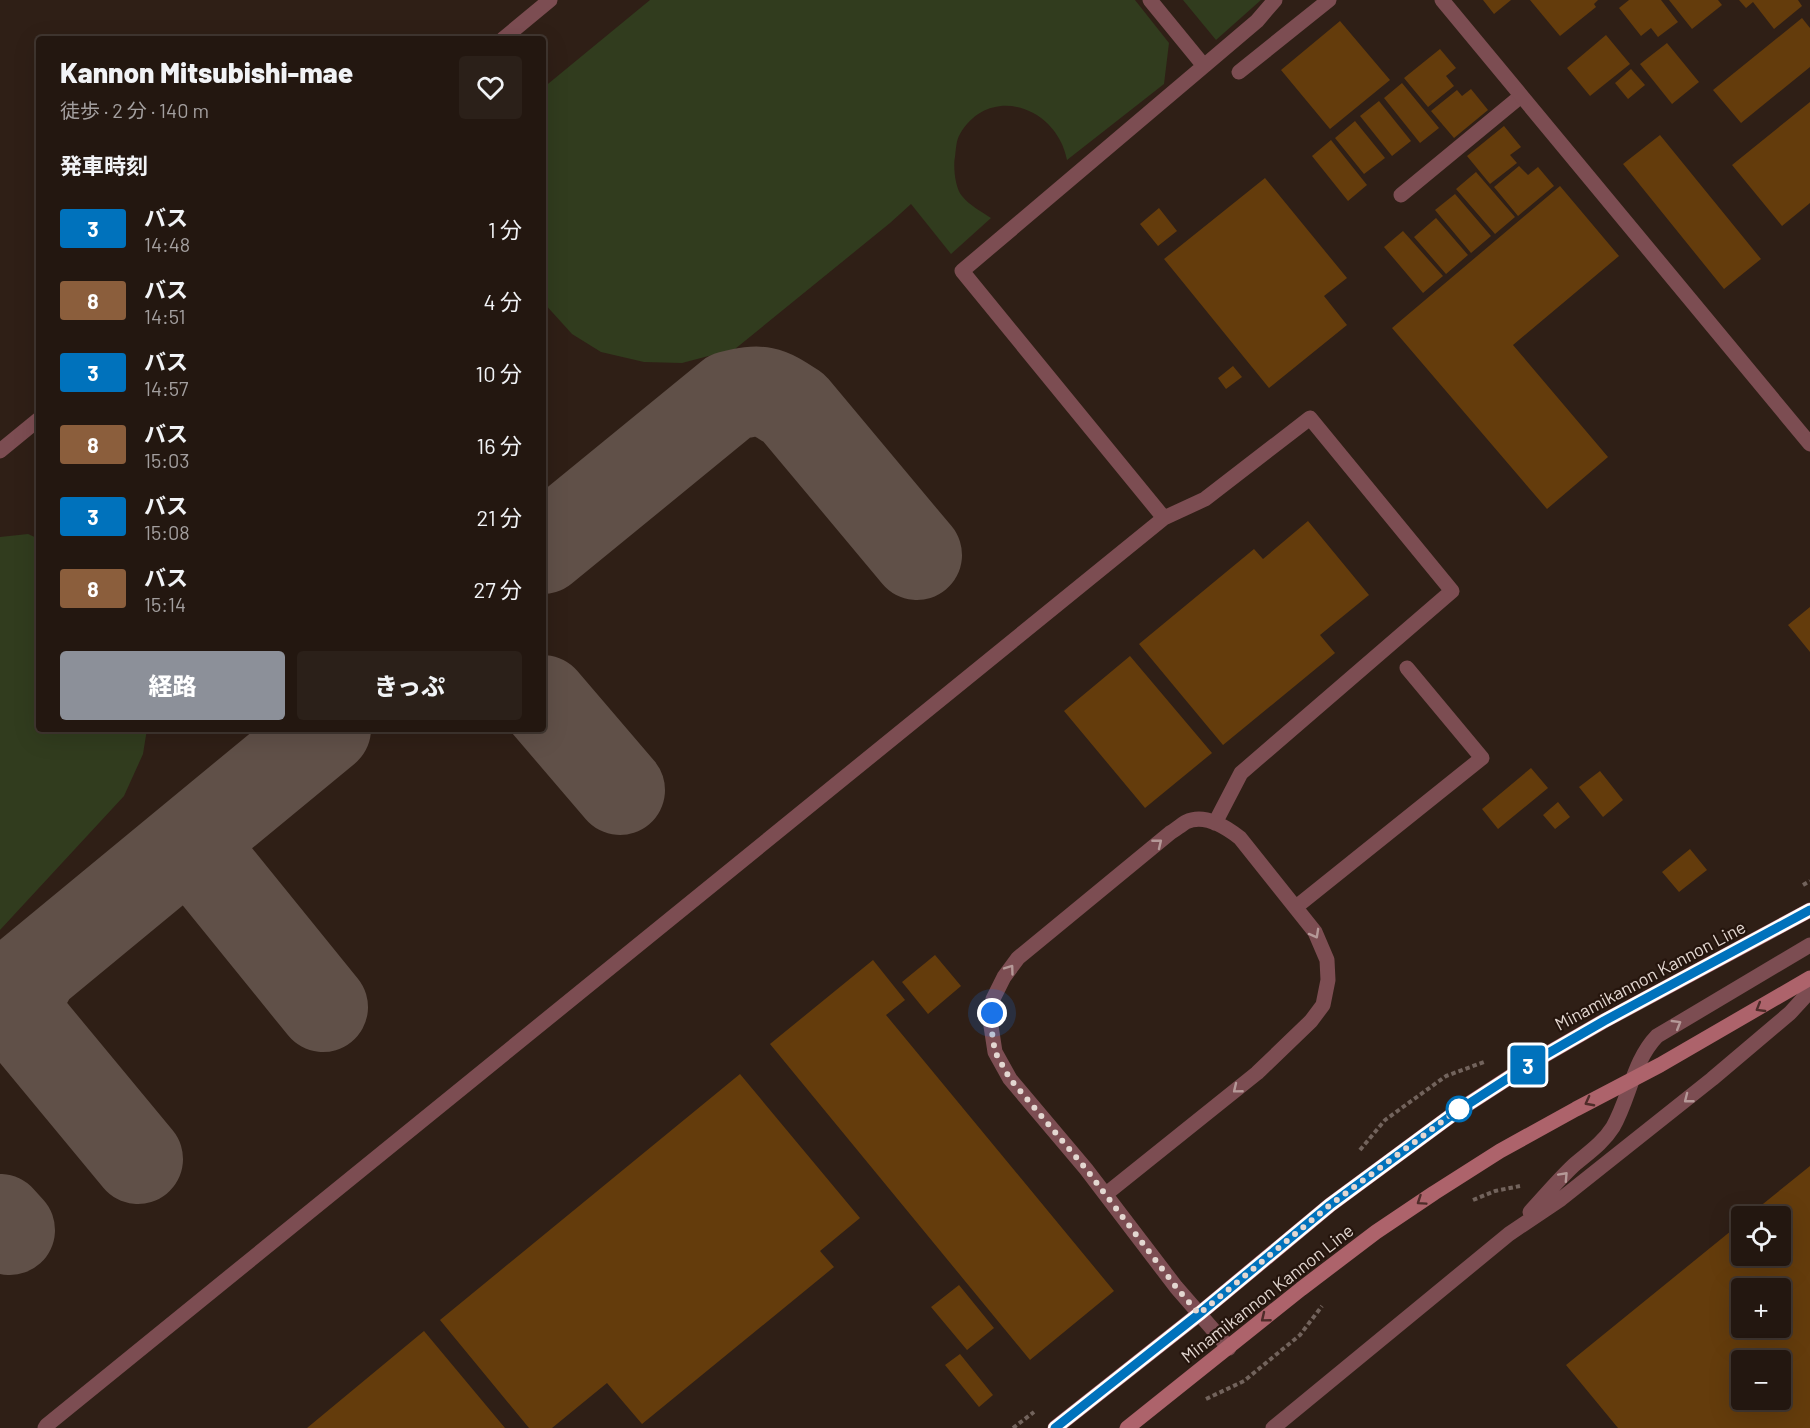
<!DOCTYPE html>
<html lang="ja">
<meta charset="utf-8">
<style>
:root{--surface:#231710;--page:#2b2019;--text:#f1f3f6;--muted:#a39f9f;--line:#403630;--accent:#8c9099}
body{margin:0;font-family:Barlow,"Noto Sans JP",sans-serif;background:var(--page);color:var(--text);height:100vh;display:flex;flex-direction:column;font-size:22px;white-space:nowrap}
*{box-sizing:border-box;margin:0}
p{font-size:20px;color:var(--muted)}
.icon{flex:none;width:33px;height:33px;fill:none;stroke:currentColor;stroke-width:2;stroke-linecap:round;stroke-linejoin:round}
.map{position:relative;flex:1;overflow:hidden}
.side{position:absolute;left:36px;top:36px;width:510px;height:696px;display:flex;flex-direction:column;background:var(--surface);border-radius:6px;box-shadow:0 6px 24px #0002,0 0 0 2px var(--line)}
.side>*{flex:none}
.badge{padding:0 12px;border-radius:4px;font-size:21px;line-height:39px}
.tools{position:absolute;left:1731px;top:1206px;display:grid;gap:12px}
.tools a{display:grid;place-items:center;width:60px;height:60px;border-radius:6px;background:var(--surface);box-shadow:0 6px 24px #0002,0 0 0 2px var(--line);font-size:30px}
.you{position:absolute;width:30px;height:30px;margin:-15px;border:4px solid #fff;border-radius:50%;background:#1a73e8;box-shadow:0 0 0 9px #1a73e833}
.map>.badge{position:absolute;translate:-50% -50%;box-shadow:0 0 0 3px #fff}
h2{padding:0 24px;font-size:22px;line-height:54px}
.round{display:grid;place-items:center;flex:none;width:63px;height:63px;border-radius:6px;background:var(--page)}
.head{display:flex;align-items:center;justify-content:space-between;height:102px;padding:0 24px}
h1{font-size:28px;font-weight:800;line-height:45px}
.action{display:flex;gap:12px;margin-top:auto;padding:12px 24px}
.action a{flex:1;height:69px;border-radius:6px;background:var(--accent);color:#fff;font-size:24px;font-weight:800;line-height:69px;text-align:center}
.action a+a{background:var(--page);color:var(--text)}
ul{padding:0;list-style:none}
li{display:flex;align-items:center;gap:18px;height:72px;padding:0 24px}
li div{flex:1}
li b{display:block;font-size:22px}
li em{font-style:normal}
li .badge{min-width:66px;font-weight:700;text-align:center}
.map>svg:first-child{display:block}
.green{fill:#313c1e}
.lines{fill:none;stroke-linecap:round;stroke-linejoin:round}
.taxiway{stroke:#605048;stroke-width:90}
.building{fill:#643c0c;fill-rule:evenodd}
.path{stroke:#72635c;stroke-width:4;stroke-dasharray:4.5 3;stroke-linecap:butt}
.service{stroke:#7c4d52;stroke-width:15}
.minor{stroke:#7c4d52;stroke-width:15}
.secondary{stroke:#ad636b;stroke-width:15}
.oneway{stroke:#b59998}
.oneway2{stroke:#4e2c29}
.line-casing{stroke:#fff;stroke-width:14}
.line{stroke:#0072bc;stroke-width:9}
.walk{stroke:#e3d7d1;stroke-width:6;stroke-dasharray:0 10.8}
.stop-dot{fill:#fff;stroke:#0072bc;stroke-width:3}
.labels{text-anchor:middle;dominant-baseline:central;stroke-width:4.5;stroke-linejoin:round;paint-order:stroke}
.street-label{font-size:18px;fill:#e3d7d1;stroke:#25150d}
</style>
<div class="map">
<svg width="1810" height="1428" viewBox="0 0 1810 1428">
<rect width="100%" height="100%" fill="#2f1f16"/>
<!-- green -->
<path class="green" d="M650 0H1135L1169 43 1164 84 1067 160C1057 107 990 83 960 134 956 140 956 150 955 157 953 166 955 188 962 196 969 205 982 212 991 218L951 254 911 204 890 223 735 349 682 363 644 362 601 352 572 334 543 302V88Z
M1183 0H1261L1216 40Z
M28 534 39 539V729H147L143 754 124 796 0 930V537Z"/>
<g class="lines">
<!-- taxiway -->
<path class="taxiway" d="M543 549 730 396C762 388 767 390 794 408L917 555
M543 700 620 790
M213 823C205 839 204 846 207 864L323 1007
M34 970 24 988 20 1007 27 1025 138 1159
M0 998 326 729
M0 1219 10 1230"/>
</g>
<!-- building -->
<path class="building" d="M1483 0H1511L1494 14Z
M1530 0H1598L1594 4 1596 7 1560 36Z
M1629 0H1661L1678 22 1658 37 1651 28 1641 36 1619 8Z
M1669 0H1718L1722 5 1692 29Z
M1739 0H1798L1802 6 1774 29 1753 2 1746 8Z
M1802 18 1810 28V67L1741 123 1713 90Z
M1340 21 1390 80 1330 129 1281 70Z
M1606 35 1630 64 1590 96 1567 68Z
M1667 43 1699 82 1672 104 1640 64Z
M1440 49 1456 68 1446 76 1454 86 1428 107 1404 78Z
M1631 69 1645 85 1628 99 1615 83Z
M1402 83 1439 128 1420 143 1384 98Z
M1471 89 1488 110 1454 138 1431 111 1457 90 1462 96Z
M1379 101 1411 141 1392 156 1360 116Z
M1810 102V203L1782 226 1732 165Z
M1355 121 1385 158 1364 174 1335 138Z
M1504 126 1521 147 1510 155 1517 163 1490 184 1467 156Z
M1660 135 1761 259 1724 289 1623 164Z
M1331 140 1367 185 1348 201 1312 156Z
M1519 166 1528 175 1538 167 1554 186 1518 216 1494 187Z
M1476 172 1515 217 1495 234 1456 189Z
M1265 178 1347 278 1324 296 1347 325 1269 388 1164 259Z
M1560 186 1619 256 1513 345 1608 457 1547 509 1392 328Z
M1455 194 1491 236 1471 253 1435 210Z
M1159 208 1177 231 1158 246 1140 224Z
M1436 218 1468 255 1446 274 1414 237Z
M1403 231 1443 276 1423 293 1384 247Z
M1233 366 1242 377 1226 389 1218 378Z
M1308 521 1369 595 1320 635 1335 653 1223 745 1139 644 1254 549 1263 559Z
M1810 607V652L1788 625Z
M1130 656 1212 753 1145 808 1064 711Z
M1531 768 1548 788 1498 829 1482 809Z
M1600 771 1623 800 1603 817 1579 787Z
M1558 802 1570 817 1555 829 1543 815Z
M1690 849 1707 870 1679 892 1662 872Z
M935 955 961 986 928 1014 902 982Z
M873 960 905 1000 886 1015 1114 1291 1030 1360 770 1044Z
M740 1074 860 1218 820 1251 834 1267 642 1424 607 1383 552 1428H529L440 1320Z
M1810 1166V1428H1618L1566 1365 1742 1222V1256H1780V1216H1748ZM1742 1288H1780V1328H1742ZM1742 1360H1780V1400H1742Z
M959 1285 994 1328 967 1350 931 1307Z
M424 1331 505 1428H307Z
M960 1354 993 1395 979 1407 945 1365Z"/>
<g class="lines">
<!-- path -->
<path class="path" d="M1803 885 1810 881
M1360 1150 1385 1120 1446 1076 1484 1062
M1473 1200 1495 1191 1520 1186
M1206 1399 1244 1381 1300 1335 1322 1306
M1013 1428 1034 1412"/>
<!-- service -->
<path class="service" d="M503 39 550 0
M1204 66 1257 21 1275 0
M1401 195 1521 96
M0 451 39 419
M1164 518 1205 499 1310 418 1452 591 1241 773 1215 823
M1296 907 1482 758 1407 668
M1106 1194 1257 1073 1311 1021 1323 1005 1328 980 1327 960 1315 932 1240 838C1226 827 1205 813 1186 822 1181 825 1175 830 1170 833L1018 958 1004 977 993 999 991 1026 995 1052 1010 1079 1086 1169 1176 1287 1229 1348
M1530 1212C1544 1197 1558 1180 1574 1165 1588 1153 1603 1143 1613 1127 1630 1097 1633 1061 1657 1036L1810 945
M45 1428 47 1425 1164 518 962 271 1204 66 1150 0
M1273 1428 1509 1234 1561 1199 1712 1079 1790 1013 1810 991"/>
<!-- minor -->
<path class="minor" d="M1442 0 1810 444
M1239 72 1329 0"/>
<!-- secondary -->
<path class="secondary" d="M1055 1428 1199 1314 1330 1205 1456 1112 1533 1062 1604 1021 1810 910
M1127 1428 1301 1289 1376 1232 1434 1193 1500 1151 1576 1109 1660 1065 1810 978"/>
</g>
<!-- one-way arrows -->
<defs><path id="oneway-chevron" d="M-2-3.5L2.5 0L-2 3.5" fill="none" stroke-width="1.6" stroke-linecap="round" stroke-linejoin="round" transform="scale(1.5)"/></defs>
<g class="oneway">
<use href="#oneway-chevron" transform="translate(1158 843) rotate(-39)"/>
<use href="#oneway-chevron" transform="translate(1315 934) rotate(61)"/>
<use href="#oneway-chevron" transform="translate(1010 969) rotate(-54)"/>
<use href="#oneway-chevron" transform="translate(1677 1024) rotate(-31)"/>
<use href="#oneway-chevron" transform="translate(1237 1089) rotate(141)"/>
<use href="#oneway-chevron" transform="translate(1688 1099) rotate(142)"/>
<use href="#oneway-chevron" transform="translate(1564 1176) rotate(-47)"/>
</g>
<g class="oneway2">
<use href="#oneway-chevron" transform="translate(1760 1008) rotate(149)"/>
<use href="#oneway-chevron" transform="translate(1589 1102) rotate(152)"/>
<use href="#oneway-chevron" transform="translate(1421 1201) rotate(146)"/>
<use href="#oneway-chevron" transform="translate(1265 1318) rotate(141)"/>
</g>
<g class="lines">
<!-- line casing -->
<g class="line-casing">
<path id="line" d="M1055 1428 1199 1314 1330 1205 1456 1112 1533 1062 1604 1021 1810 910"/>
</g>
<!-- line -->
<use href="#line" class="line"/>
<!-- walk -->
<path class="walk" d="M992 1013 991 1026 995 1052 1010 1079 1086 1169 1176 1287 1199 1314 1330 1205 1459 1109"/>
</g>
<!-- markers -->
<circle class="stop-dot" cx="1459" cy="1109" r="12"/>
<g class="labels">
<!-- street labels -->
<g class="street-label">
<text transform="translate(1650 975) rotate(-28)">Minamikannon Kannon Line</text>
<text transform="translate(1267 1293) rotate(-38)">Minamikannon Kannon Line</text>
</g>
</g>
</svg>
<div class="tools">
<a><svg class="icon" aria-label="locate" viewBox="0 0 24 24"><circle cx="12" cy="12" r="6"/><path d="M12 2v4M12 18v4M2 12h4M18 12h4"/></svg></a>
<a>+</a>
<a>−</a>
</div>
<div class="you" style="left:992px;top:1013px"></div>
<b class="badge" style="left:1528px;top:1065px;background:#0072bc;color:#fff">3</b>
<section class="side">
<div class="head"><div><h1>Kannon Mitsubishi-mae</h1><p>徒歩 · 2 分 · 140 m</p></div><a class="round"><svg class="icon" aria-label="heart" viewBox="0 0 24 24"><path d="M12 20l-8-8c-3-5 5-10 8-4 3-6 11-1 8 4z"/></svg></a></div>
<h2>発車時刻</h2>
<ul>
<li><span class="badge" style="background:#0072bc;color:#fff">3</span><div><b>バス</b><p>14:48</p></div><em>1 分</em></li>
<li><span class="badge" style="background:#8b5e3c;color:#fff">8</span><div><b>バス</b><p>14:51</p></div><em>4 分</em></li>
<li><span class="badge" style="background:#0072bc;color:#fff">3</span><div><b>バス</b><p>14:57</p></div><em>10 分</em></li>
<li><span class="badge" style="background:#8b5e3c;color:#fff">8</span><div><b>バス</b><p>15:03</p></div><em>16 分</em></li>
<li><span class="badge" style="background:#0072bc;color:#fff">3</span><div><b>バス</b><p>15:08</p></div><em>21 分</em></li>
<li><span class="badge" style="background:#8b5e3c;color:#fff">8</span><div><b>バス</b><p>15:14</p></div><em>27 分</em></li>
</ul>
<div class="action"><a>経路</a><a>きっぷ</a></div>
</section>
</div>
